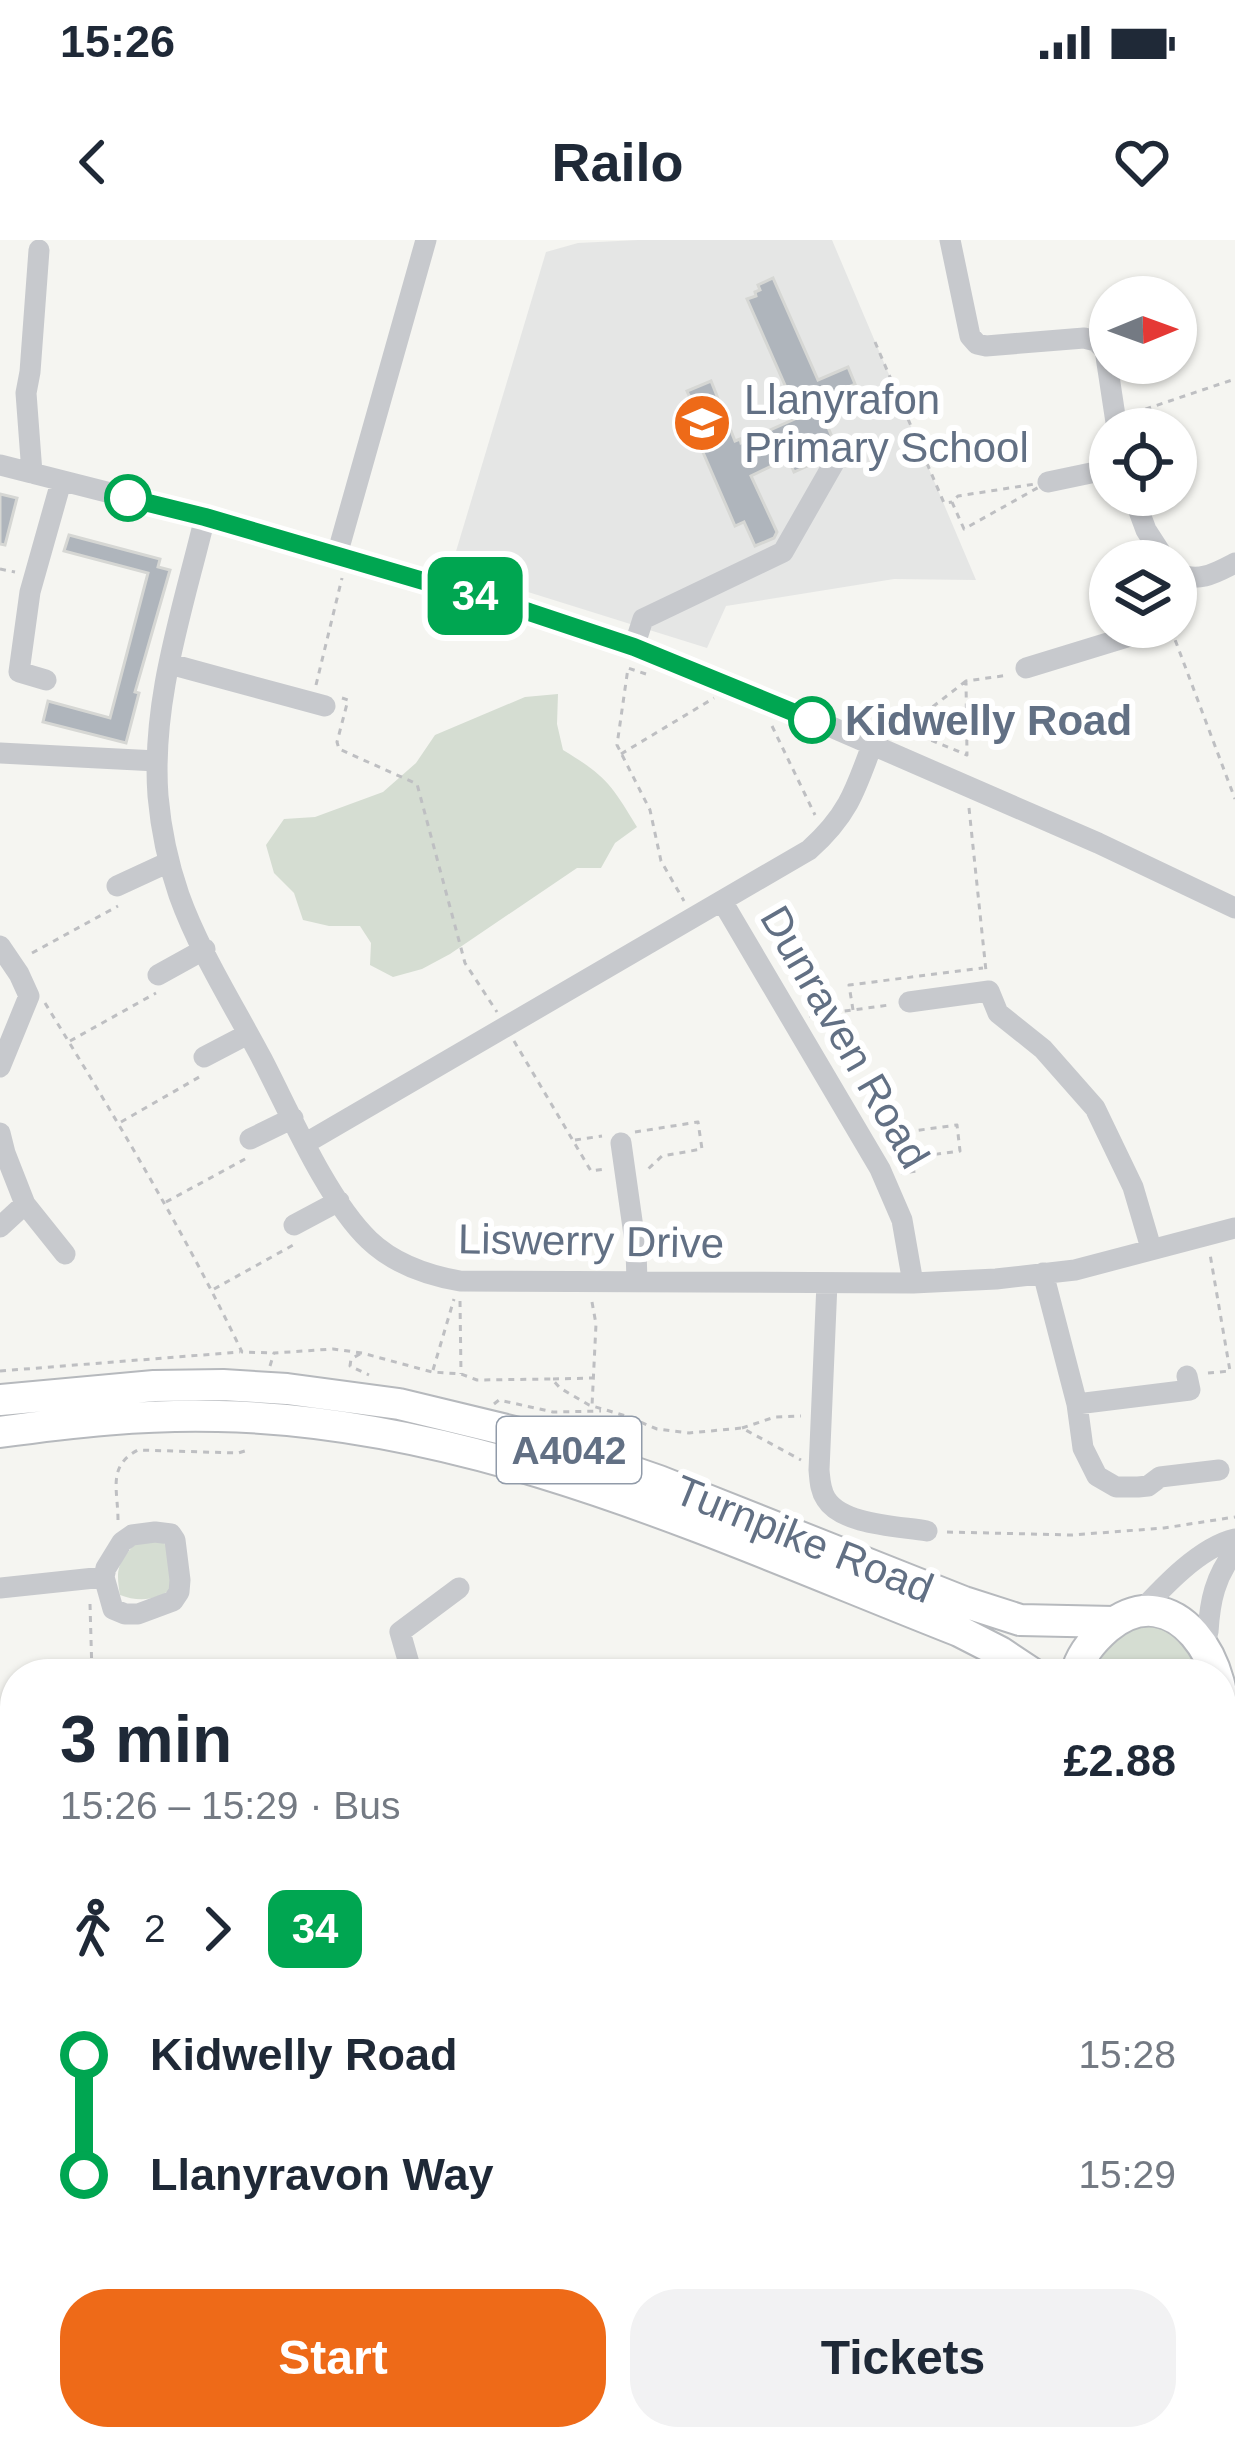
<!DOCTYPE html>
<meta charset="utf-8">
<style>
:root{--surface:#fff;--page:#f2f2f3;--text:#1f2937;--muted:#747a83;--accent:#ee6a18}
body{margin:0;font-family:Helvetica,sans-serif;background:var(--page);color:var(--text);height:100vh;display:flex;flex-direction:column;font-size:45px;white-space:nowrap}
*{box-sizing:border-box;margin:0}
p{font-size:39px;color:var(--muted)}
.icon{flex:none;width:66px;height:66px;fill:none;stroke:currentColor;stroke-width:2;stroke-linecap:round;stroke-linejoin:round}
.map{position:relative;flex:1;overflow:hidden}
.side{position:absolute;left:0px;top:1419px;width:1236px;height:792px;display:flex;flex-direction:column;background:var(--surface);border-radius:48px 48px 0 0;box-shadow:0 3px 9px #0004}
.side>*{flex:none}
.badge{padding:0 24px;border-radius:18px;font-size:42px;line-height:78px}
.needle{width:78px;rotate:89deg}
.fabs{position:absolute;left:1089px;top:36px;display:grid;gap:24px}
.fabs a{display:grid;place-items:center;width:108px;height:108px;border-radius:50%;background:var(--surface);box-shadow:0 3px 9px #0004;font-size:60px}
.map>.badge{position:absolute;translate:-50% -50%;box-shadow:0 0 0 6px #fff}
.legs{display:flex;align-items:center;gap:18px;height:132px;padding:0 60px;font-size:39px}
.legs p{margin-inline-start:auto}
.summary{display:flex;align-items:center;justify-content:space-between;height:204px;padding:0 60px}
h1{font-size:66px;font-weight:700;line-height:90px}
.button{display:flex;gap:24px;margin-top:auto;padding:24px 60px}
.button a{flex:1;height:138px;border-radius:48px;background:var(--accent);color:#fff;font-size:48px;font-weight:700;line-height:138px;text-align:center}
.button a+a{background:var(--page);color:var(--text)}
ul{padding:0 60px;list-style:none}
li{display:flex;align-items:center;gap:42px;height:120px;font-size:45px}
li i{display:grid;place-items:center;width:18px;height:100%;margin:0 15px;background:currentColor}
li i::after{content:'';width:30px;height:30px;margin:-15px;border:9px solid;border-radius:50%;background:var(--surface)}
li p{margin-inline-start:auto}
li:first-child i{background:linear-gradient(#0000 50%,currentColor 0)}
li:last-child i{background:linear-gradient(currentColor 50%,#0000 0)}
.status{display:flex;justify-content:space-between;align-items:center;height:84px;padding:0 60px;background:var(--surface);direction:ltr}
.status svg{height:33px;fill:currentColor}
header{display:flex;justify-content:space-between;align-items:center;height:156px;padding:0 60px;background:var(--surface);font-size:54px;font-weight:700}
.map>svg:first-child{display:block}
.built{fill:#e5e6e5}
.green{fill:#d5ddd2}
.building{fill:#afb5bc;stroke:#d6d7d4;stroke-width:3}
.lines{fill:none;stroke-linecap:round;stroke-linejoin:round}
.major-casing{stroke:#b7babe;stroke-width:32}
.highway-casing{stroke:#b6b9bd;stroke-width:34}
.path{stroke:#bebfc2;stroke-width:3;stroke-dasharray:6 6;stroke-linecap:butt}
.minor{stroke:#c7c9cd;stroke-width:21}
.major{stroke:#fff;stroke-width:27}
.highway{stroke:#fff;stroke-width:30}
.line-1-casing{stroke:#fff;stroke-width:27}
.line-1{stroke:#00a651;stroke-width:18}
.stop-1-dot{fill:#fff;stroke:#00a651;stroke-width:6}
.labels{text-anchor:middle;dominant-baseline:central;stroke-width:12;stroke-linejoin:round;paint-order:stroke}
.shield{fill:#fff;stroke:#919ba9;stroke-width:3}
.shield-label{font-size:39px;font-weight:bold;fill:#627084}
.poi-label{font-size:42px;fill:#627084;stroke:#fff;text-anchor:start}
.stop-label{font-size:42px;font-weight:bold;fill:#627084;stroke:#fff;text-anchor:start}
.street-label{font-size:42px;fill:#627084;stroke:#fff}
</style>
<div class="status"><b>15:26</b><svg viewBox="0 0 49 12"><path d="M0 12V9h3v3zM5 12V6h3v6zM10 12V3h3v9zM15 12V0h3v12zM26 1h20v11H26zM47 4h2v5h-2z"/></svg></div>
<header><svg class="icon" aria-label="back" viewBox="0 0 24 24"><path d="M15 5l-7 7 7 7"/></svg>Railo<svg class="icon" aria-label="heart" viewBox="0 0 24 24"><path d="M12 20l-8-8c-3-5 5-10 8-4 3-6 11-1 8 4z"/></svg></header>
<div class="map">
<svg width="1235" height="2211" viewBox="0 0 1235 2211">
<rect width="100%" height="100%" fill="#f5f5f1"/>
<!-- built -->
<path class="built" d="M638 0H832L976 340 894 339 726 366 707 408 451 328 546 12 578 3Z
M15 1738V2196H1221V1810L1235 1811V2211H0V1742Z"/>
<!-- green -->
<path class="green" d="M558 454 557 484 563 510C606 536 611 544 637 587L615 603 601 628H577L450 714 422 729 393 737 370 725 371 703 360 686H329L303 680 294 653 274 633 266 605 284 579 315 577 383 552 416 523 435 495 525 457Z
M159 1300 166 1305 173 1347C158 1361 138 1362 120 1355 115 1326 119 1323 137 1301Z
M1151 1385H1168L1220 1434H1095C1104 1405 1123 1391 1151 1385Z
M15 1656V2052L0 2051V1660Z
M1221 1810 1235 1811V2211H1231C1231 2169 1235 2113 1221 2073Z"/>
<!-- building -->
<path class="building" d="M773 38 818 140 848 127 855 144 817 161 832 197 818 203 823 213 818 221 794 232 788 218 751 236 777 292 774 298 755 306 744 282 735 286 689 180 698 176 687 151 711 141 735 201 740 199 741 203 799 177 747 59 756 56 755 52 760 50 758 45Z
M0 254 17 258 5 305 0 304Z
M69 295 160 319 158 327 170 330 135 452 139 453 126 503 43 482 48 461 110 478 148 333 64 311Z
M675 2196H1108L1104 2211H712L674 2200Z"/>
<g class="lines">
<!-- major casing -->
<g class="major-casing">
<path id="major" d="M0 1645 15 1640"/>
</g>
<!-- highway casing -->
<g class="highway-casing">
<path id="highway" d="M0 1160 154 1146 223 1145 287 1149 399 1164 523 1194 659 1241 964 1362 1020 1380 1114 1382
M0 1192C72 1182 145 1174 218 1176 478 1181 722 1298 959 1391L1000 1412 1033 1434
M1076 1434C1080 1415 1092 1401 1107 1388 1174 1332 1235 1425 1221 1497
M1221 1525H1235"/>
</g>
<!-- path -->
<path class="path" d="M875 102 944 263 952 262
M1134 173 1235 139
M1048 242 964 289 952 262 958 256Z
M0 329 15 332
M1171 389 1235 559
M646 434 628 428 617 505 650 570 661 621 684 661
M966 441 904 489 967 515 966 441 1009 435
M316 445 342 338
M342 458 348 460 337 502 339 509 417 544 465 723 497 772
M772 486 815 575
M621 514 714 458
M969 568 986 731
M32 713 118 666
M45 763C115 877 184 991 242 1112L274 1113
M853 770 849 745 983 728
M809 776 889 765
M70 801 156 753
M514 801 591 931 605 929
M121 882 201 836
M635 892 698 882 702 909 662 916 647 930
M883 895 957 885 960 911 923 916 917 931 901 933
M575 900 602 896
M166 962 247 918
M214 1049 295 1004
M460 1061 461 1134
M592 1062 596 1084 592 1166
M360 1114 351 1119 350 1126 369 1135
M270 1126 274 1113 333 1109 362 1113 432 1132 461 1134 477 1140 552 1139 560 1148 589 1165 626 1176 657 1189 689 1193 742 1188 801 1220
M433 1130 454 1059
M0 1131 240 1112
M1208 1133 1230 1131 1210 1014
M553 1139 592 1138
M494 1164 499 1160 553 1172 601 1171
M742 1188 775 1177 801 1176
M118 1280C118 1250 107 1226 138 1210L238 1213 248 1210
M947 1292 1072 1295 1164 1288 1235 1277
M90 1364 92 1434
M0 1742 15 1738
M241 2196 242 2211
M527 2196 532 2211
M662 2196 665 2211
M1107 2200 1121 2204
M150 2211 151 2196"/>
<!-- minor -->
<path class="minor" d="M950 0 970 96 977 104 986 106 1084 98 1096 101 1105 110 1117 189
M0 225 205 277 337 315 634 407 829 486 1098 603 1235 668
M32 233 26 153 30 132 39 10
M1048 242 1110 229
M1133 255 1146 290 1166 321
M205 277C183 369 151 461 158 556 161 590 168 623 179 655 199 711 234 766 262 819 289 871 327 960 369 1000 394 1024 426 1035 460 1041L913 1043 996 1039 1075 1030 1235 988
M337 315 426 0
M1176 332C1197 344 1216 333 1235 323
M634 407 643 379 783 312 843 207
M170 424 325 466
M1026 428 1150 390 1151 387
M46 440 19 432 30 352 61 242
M0 513 157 521
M117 646 169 622
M722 661 880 929 902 980 913 1043
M0 706 19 734 29 756 0 827
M158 735 205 709
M909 762 989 751 998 773 1043 809 1095 868 1133 947 1151 1008
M204 817 248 794
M0 893 5 913 25 964 65 1014
M250 899 293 878
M306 903 809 610C847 576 855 552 872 505
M621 903 636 1009 637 1042
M294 985 339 961
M0 987 25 964
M1043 1033 1077 1164 1083 1208 1097 1236 1116 1247H1138L1148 1246 1160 1237 1219 1230
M827 1043 819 1230C820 1240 820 1250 826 1259 842 1285 898 1286 927 1291
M1077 1164 1190 1150 1187 1136
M155 1292 171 1294 175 1300 180 1340 179 1352 173 1361 138 1374H125L113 1369 104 1337 106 1328 122 1302 132 1295Z
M0 1348 104 1337
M1139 1373C1163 1347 1200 1307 1235 1299
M1208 1392C1210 1360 1215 1337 1235 1311
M412 1434 400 1392 459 1348
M0 1494 15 1492
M0 1559 15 1577
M1221 2183 1222 2211
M313 2196 315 2211
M569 2196 575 2211
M633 2211 640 2196"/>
<!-- major -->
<use href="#major" class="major"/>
<!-- highway -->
<use href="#highway" class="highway"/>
</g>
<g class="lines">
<!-- line-1 casing -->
<g class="line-1-casing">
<path id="line-1" d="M128 258 205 277 529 372 634 407 812 480"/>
</g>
<!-- line-1 -->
<use href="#line-1" class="line-1"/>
</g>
<!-- icons -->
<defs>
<g id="school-disc" transform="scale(3)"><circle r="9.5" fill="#ee6a18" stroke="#fff"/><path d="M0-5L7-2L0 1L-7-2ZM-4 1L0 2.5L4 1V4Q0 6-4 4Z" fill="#fff"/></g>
</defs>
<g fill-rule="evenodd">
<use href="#school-disc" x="702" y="183"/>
</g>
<!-- markers -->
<g class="stop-1-dot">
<circle cx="128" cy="258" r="21"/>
<circle cx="812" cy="480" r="21"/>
</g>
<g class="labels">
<!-- shield labels -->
<rect class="shield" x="497" y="1177" width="144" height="66" rx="9"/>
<g class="shield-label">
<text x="569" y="1210">A4042</text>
</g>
<!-- poi labels -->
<g class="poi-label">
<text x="744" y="159">Llanyrafon<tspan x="744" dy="48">Primary School</tspan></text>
</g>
<!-- stop labels -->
<g class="stop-label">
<text x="845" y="480">Kidwelly Road</text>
</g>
<!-- street labels -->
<g class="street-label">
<text transform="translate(845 797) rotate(60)">Dunraven Road</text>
<text transform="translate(591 1001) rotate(1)">Liswerry Drive</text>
<text transform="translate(804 1299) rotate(22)">Turnpike Road</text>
</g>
</g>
</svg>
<div class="fabs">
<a><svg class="needle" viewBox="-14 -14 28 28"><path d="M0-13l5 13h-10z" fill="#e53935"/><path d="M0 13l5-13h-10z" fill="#747a83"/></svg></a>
<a><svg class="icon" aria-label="locate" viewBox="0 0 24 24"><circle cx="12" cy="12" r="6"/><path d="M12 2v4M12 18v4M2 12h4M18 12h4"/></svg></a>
<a><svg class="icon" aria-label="layers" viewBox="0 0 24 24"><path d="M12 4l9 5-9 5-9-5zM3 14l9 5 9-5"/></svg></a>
</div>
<b class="badge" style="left:475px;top:356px;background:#00a651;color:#fff">34</b>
<section class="side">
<div class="summary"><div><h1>3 min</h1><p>15:26 – 15:29 · Bus</p></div><b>£2.88</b></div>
<div class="legs"><svg class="icon" aria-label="walk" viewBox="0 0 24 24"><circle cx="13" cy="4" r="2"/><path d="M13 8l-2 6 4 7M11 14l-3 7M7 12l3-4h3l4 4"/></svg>2<svg class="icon" aria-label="forward" viewBox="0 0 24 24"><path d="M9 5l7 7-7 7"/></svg><b class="badge" style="background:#00a651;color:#fff">34</b></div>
<ul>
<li><i style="color:#00a651"></i><b>Kidwelly Road</b><p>15:28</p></li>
<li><i style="color:#00a651"></i><b>Llanyravon Way</b><p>15:29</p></li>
</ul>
<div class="button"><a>Start</a><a>Tickets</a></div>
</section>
</div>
